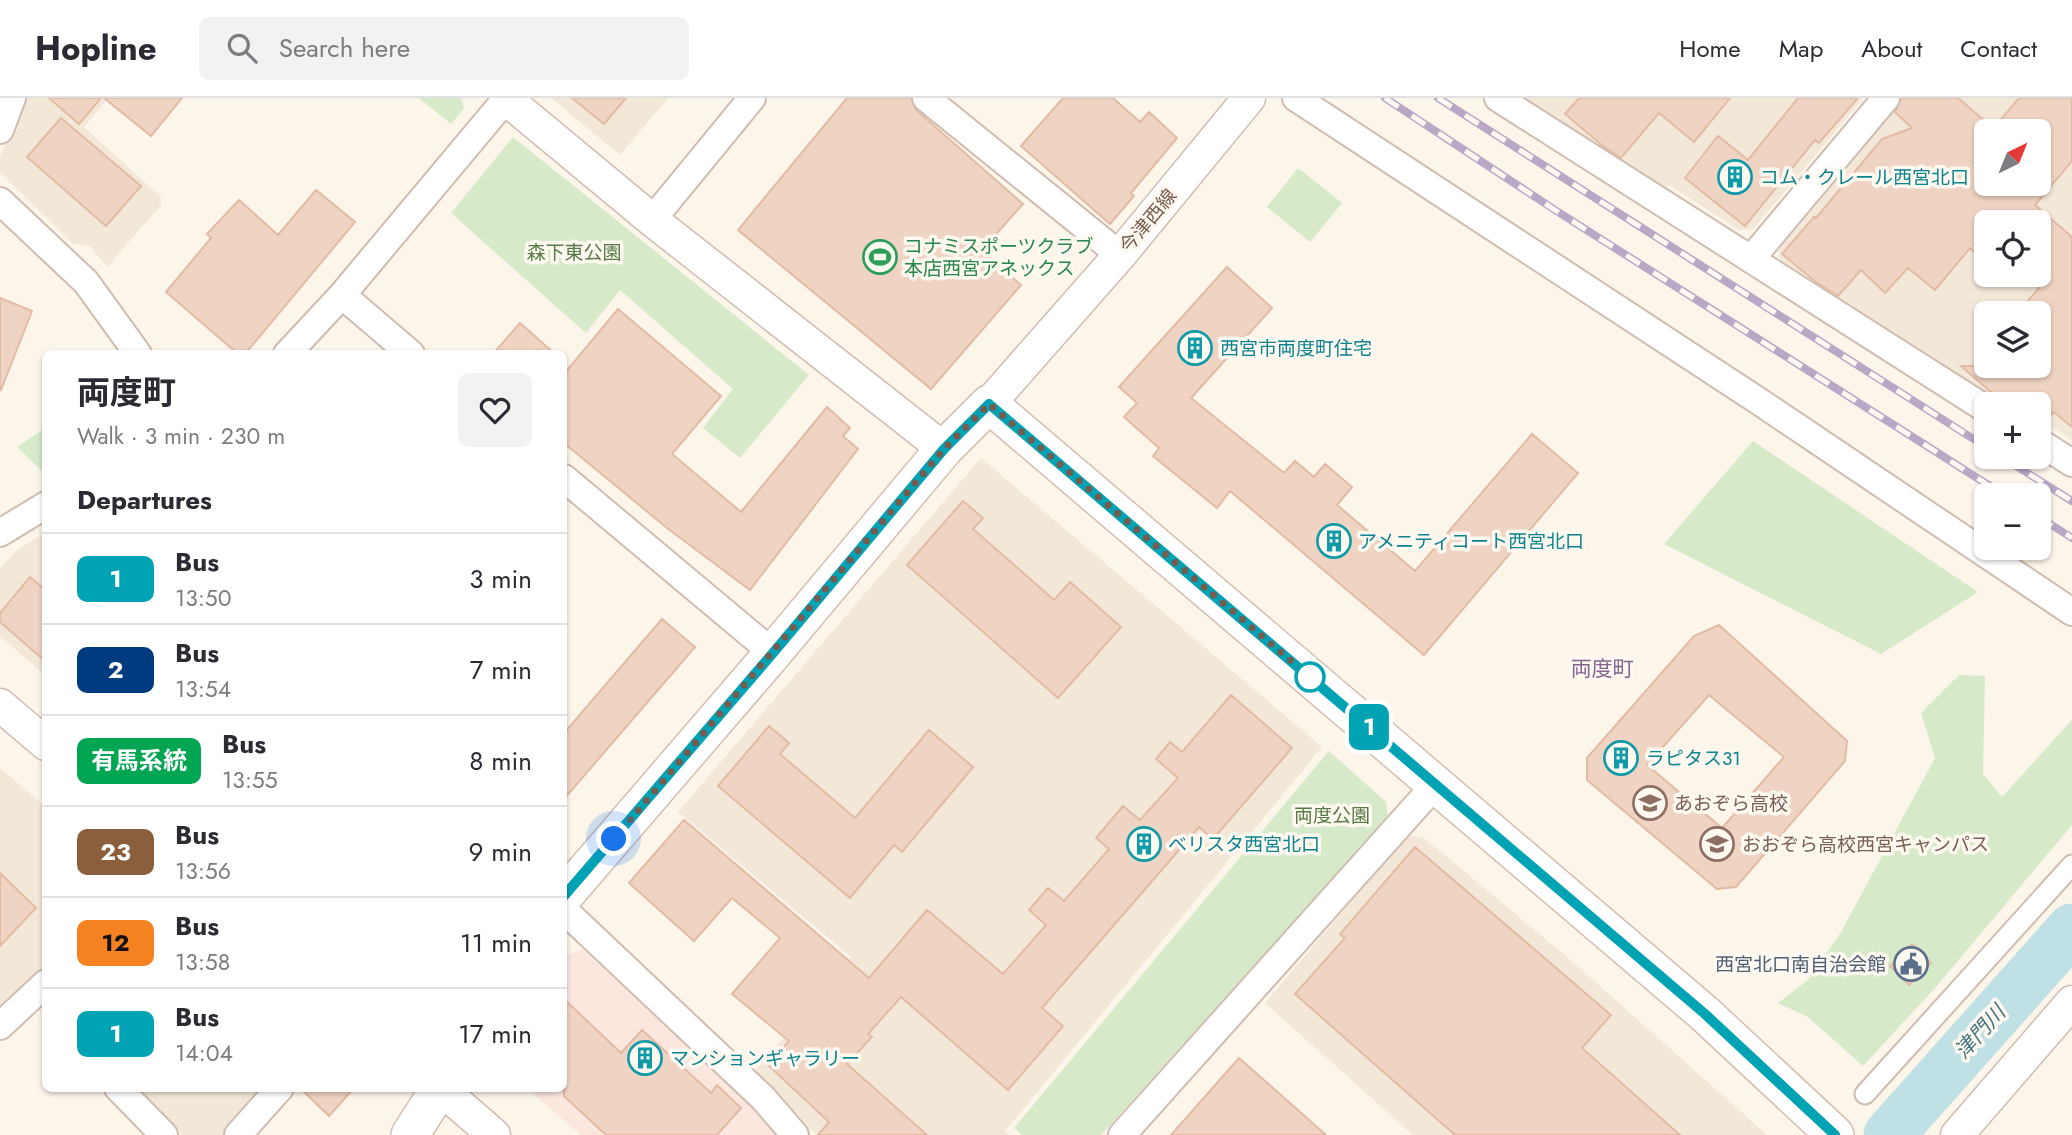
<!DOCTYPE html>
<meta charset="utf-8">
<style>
:root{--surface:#fff;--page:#f2f2f3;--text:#2b2b33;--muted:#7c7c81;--line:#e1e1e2}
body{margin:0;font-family:Jost,"Noto Sans JP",sans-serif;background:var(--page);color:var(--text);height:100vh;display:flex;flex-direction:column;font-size:26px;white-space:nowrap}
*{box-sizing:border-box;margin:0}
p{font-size:23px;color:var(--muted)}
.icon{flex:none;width:38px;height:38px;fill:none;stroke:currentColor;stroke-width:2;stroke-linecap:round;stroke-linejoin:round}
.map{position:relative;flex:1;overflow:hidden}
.panel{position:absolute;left:42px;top:252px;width:525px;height:742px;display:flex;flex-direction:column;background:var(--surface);border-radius:10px;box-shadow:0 2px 5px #0004}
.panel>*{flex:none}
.badge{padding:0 14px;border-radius:10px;font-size:24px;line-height:46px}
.needle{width:46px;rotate:43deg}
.fabs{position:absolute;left:1974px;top:21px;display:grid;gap:14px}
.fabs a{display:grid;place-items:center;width:77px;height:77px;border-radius:10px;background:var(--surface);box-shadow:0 2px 5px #0004;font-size:35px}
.you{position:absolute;width:35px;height:35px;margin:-18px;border:5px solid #fff;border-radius:50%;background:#1a73e8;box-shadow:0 0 0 10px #1a73e833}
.map>.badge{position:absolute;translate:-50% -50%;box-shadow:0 0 0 4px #fff}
h2{padding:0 35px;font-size:26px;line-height:63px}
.round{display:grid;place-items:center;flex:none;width:74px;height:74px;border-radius:10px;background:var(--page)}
.summary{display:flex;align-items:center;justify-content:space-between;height:119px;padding:0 35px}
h1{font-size:33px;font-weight:700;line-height:52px}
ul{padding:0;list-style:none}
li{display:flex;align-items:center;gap:21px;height:91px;padding:0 35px;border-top:2px solid var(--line)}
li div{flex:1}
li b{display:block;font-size:26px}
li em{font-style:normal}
li .badge{min-width:77px;font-weight:700;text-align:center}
header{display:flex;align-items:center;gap:42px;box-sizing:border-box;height:98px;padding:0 35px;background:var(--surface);border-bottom:2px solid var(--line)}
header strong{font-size:33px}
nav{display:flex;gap:38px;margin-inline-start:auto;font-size:24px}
.search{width:490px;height:63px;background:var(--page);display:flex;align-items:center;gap:18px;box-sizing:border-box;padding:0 24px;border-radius:10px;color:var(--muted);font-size:26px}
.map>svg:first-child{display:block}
.residential{fill:#f3e7d8;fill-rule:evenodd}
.commercial{fill:#fbe7de}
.green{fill:#d6e9c8}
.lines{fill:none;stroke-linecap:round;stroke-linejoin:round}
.river{stroke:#bfe0e5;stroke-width:51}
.building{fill:#f0d4c3;stroke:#e2bba4;stroke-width:2;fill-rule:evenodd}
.pedestrian-casing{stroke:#cebdb0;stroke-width:23}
.minor-casing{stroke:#cebdb0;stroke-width:30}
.tertiary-casing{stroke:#cebdb0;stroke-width:35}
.secondary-casing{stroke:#d3bfb0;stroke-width:40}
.pedestrian{stroke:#fff;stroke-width:19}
.minor{stroke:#fff;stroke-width:26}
.tertiary{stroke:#fff;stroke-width:32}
.secondary{stroke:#fff;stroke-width:37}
.rail-casing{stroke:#b8a8c6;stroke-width:8}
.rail{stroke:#fef9f0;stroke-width:5;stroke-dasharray:16;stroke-linecap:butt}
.line-casing{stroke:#fff;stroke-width:16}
.line{stroke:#00a3b4;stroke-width:10}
.walk{stroke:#765c4e;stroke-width:7;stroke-dasharray:0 12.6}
.stop-dot{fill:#fff;stroke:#00a3b4;stroke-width:3.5}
.labels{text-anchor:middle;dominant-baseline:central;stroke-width:7;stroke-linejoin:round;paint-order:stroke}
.culture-label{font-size:19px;fill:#0d838f;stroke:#fef9f0;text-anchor:start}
.street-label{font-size:19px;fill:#765c4e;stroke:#fef9f0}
.leisure-label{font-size:19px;fill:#27864d;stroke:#fef9f0;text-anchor:start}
.park-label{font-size:19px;fill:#567b46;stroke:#fef9f0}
.education-label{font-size:19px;fill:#785e54;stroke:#fef9f0;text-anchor:start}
.service-label{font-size:19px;fill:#4e5e75;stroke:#fef9f0;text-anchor:end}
.neighbourhood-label{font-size:21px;fill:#826691;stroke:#fef9f0}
.water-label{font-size:21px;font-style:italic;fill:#457781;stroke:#fef9f0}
</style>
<header>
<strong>Hopline</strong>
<div class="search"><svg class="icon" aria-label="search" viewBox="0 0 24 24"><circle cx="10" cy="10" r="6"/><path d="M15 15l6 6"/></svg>Search here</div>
<nav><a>Home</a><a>Map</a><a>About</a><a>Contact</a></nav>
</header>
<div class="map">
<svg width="2072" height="1037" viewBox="0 0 2072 1037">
<rect width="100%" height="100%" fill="#fcf5ea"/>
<!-- residential -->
<path class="residential" d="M24 0H108L84 29 161 99V107L107 169 90 148 73 146 0 74V59Z
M551 0H668L620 57Z
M1518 0H1862V2L1753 131 1739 132 1669 87 1664 93Z
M1906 0H2072V342L2054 330 2045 335 2039 331V306H1999L1782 168 1778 153ZM1986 33H2039V86H1986ZM1986 124H2039V177H1986ZM1986 215H2039V268H1986Z
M981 360 1322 649 1005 1033 1009 1037H817L755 972 834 883 833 881 851 859 678 714Z
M45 435V577L0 538V470L16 453Z
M0 670 46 709 45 867 0 910Z
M1407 738 1423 739 1573 864 1767 1037H1413L1265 905Z
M134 991H267L227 1037H182Z"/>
<!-- commercial -->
<path class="commercial" d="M582 851 780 1032 784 1037H581L528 991 564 990V863L567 857Z"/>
<!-- green -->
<path class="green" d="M419 0H461L464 10 451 26Z
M513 39 809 277 740 360 703 330 733 291 620 192 586 235 451 115Z
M1298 70 1342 105 1310 144 1267 109Z
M45 330V329V376L17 349Z
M1753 343 1978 494 1881 556 1664 446Z
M1959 577 1985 578 1983 676 2002 699 2072 622V727L1935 890 1863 968 1808 919 1778 905 1808 882 1841 834 1935 660 1921 615Z
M1329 653 1386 704 1388 720 1101 1037H1022L1014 1030Z"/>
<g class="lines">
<!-- river -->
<path class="river" d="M1889 1037 2072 831"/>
</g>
<!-- building -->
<path class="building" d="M49 0H101L79 26Z
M104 0H182L151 38Z
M572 0H626L604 26Z
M847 0H911L916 12 1023 106 981 153 1021 187 931 291 738 132Z
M1063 0H1113L1140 24 1149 14 1177 40 1131 95 1134 98 1110 126 1021 48Z
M1579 0H1730L1694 44 1659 15 1621 60 1603 48 1565 16Z
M1798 0H1858L1819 45 1815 42 1745 128 1685 80 1718 38 1748 62Z
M1901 0H1958L1986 24V86H2039V33H1991L2019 0H2072V63L2035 107 2072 139V329L2054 314 2039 328V306H2005L1961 268H2039V215H2017L2039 190V124H1986V164L1970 150 1935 192 1908 170 1885 195 1861 172 1838 198 1816 184 1782 156 1814 119 1816 120 1882 41 1912 30 1895 14Z
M61 20 141 88 106 128 27 59Z
M316 92 355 124 245 256H238L166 194 211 140 207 136 239 102 278 137Z
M1227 169 1272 210 1191 300 1284 375 1295 363 1314 379 1325 366 1352 389 1337 407 1415 473 1532 336 1578 375 1424 557 1230 393 1217 410 1153 358 1159 350 1124 319 1137 305 1119 289Z
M0 200 32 213 1 292 0 291Z
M618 211 721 298 672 356 741 414 827 309 850 330 843 338 858 351 750 492 667 430 564 345V276Z
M520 225 555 256H493Z
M963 403 983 420 973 431 1054 502 1070 484 1121 529 1058 600 907 467Z
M30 479 46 493V564L0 524V515Z
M662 521 695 549 564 701V635Z
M1719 527 1847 643 1845 663 1736 789 1717 791 1587 682V660L1694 538ZM1709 597 1784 659 1722 730 1647 667Z
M1231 597 1292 650 1213 741 1199 729 1042 910 1063 928 1008 992 901 899 868 936 872 939 847 966 927 1037H818L829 1024 768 967 789 943 732 896 780 840 732 800 694 843 629 785 684 722 869 880 927 812 1003 876 1046 827 1029 812 1048 790 1064 803 1109 751 1096 740 1123 708 1140 722 1178 680 1156 661 1170 644 1182 654Z
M769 628 789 645 780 656 855 720 929 632 973 669 902 754 894 747 850 800 718 688Z
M1415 749 1611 917 1582 950 1680 1037H1455L1295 896 1345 840 1340 836Z
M0 775 36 810 0 848Z
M1912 846 1931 865 1909 887 1890 868Z
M564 901 621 955 642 932 711 995 717 987 741 1010 717 1037H606L564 998Z
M1239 960 1326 1037H1171Z
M300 990H354L329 1018Z"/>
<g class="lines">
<!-- pedestrian casing -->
<g class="pedestrian-casing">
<path id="pedestrian" d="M1865 996 2072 767"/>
</g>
<!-- minor casing -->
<g class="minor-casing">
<path id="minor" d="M926 0 1120 157
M1296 0 1760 304 2072 514
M1498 0 1986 311
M0 32 12 0
M0 103 86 184 138 256
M652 122 752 0
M1751 161 1886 0
M342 197 411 256
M287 256 342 197 506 1
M2039 344 2072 365
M564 380 773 555
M0 435 46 407
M564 812 763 1000 795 1037
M0 928 46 885
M118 990 164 1037
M238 1037 280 990
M1122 1037 1436 686"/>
</g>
<!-- tertiary casing -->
<g class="tertiary-casing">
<path id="tertiary" d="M505 0 652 122 944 351
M989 306 1120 157 1249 0
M0 607 46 646
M440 990 494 1037
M1957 1037 2072 904"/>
</g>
<!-- secondary casing -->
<g class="secondary-casing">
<path id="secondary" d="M564 798 773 555 944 351 989 306 1705 916 1835 1037
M410 1037 440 990"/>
</g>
<!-- pedestrian -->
<use href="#pedestrian" class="pedestrian"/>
<!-- minor -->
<use href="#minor" class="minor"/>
<!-- tertiary -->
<use href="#tertiary" class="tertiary"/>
<!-- secondary -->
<use href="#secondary" class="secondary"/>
<!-- rail casing -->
<g class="rail-casing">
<path id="rail" d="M1385 0 1555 112 2004 397
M1438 0 1986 349
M2002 359 2072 403
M2039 419 2072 440"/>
</g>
<!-- rail -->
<use href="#rail" class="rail"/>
</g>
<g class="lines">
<!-- line casing -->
<g class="line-casing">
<path id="line" d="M564 798 773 555 944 351 989 306 1705 916 1835 1037"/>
</g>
<!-- line -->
<use href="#line" class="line"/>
<!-- walk -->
<path class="walk" d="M614 741 944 351 989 306 1310 579"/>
</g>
<!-- icons -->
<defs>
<g id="building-ring" transform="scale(1.75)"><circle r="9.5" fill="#fef9f0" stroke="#0f9aa8" stroke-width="1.5"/><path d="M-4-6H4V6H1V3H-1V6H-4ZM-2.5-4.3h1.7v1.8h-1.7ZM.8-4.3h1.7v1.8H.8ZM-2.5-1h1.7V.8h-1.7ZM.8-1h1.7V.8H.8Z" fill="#0f9aa8"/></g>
<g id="stadium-ring" transform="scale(1.75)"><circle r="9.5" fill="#fef9f0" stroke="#2e9e5b" stroke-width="1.5"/><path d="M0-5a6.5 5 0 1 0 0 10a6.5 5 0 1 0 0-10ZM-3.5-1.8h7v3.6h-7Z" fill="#2e9e5b"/></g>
<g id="school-ring" transform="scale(1.75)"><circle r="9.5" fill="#fef9f0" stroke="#8d6e63" stroke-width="1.5"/><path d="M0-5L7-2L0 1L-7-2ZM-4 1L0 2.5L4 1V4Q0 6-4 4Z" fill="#8d6e63"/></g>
<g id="civic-ring" transform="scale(1.75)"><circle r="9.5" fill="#fef9f0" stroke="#5c6f8a" stroke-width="1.5"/><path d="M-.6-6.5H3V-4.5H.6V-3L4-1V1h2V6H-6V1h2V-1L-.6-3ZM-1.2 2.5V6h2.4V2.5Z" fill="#5c6f8a"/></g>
</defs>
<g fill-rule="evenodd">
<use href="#building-ring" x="1735" y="79"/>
<use href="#stadium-ring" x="880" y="159"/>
<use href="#building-ring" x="1195" y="250"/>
<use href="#building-ring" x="1334" y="443"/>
<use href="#building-ring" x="1621" y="660"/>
<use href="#school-ring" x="1650" y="705"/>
<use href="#building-ring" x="1144" y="746"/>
<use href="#school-ring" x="1717" y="746"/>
<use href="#civic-ring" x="1911" y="866"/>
<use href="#building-ring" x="645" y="960"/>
</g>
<!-- markers -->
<circle class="stop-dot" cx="1310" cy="579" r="14"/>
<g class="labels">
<!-- culture labels -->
<g class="culture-label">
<text x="1760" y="79">コム・クレール西宮北口</text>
<text x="1220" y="250">西宮市両度町住宅</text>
<text x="1358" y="443">アメニティコート西宮北口</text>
<text x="1646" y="660">ラピタス31</text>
<text x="1168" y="746">ベリスタ西宮北口</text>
<text x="670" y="960">マンションギャラリー</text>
</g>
<!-- street labels -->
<g class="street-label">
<text transform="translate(1148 123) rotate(-50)">今津西線</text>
</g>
<!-- leisure labels -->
<g class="leisure-label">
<text x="904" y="148">コナミスポーツクラブ<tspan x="904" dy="22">本店西宮アネックス</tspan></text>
</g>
<!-- park labels -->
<g class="park-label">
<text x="574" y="154">森下東公園</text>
<text x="1332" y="717">両度公園</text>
</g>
<!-- education labels -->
<g class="education-label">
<text x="1674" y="705">あおぞら高校</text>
<text x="1742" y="746">おおぞら高校西宮キャンパス</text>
</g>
<!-- service labels -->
<g class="service-label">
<text x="1886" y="866">西宮北口南自治会館</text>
</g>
<!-- neighbourhood labels -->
<g class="neighbourhood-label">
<text x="1602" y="571">両度町</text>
</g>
<!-- water labels -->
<g class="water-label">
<text transform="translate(1980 934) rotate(-48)">津門川</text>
</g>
</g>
</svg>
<div class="fabs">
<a><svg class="needle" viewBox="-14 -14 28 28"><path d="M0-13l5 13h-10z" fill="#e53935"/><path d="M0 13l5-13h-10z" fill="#7c7c81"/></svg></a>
<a><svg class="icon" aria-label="locate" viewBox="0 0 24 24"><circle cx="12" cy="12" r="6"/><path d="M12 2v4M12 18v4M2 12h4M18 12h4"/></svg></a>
<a><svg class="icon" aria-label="layers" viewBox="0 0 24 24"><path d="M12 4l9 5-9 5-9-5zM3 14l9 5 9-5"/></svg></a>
<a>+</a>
<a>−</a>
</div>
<div class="you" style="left:614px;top:741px"></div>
<b class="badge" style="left:1369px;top:629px;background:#00a3b4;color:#fff">1</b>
<section class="panel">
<div class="summary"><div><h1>両度町</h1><p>Walk · 3 min · 230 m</p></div><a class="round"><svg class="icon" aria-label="heart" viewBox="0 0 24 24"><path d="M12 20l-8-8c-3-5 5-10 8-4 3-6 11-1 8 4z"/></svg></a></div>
<h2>Departures</h2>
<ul>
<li><span class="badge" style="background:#00a3b4;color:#fff">1</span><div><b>Bus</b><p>13:50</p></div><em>3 min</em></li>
<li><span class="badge" style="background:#003b80;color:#fff">2</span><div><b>Bus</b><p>13:54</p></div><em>7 min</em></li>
<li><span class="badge" style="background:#00a651;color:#fff">有馬系統</span><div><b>Bus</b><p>13:55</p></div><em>8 min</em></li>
<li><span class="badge" style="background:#8b5e3c;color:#fff">23</span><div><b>Bus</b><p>13:56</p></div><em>9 min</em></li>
<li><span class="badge" style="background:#f58220;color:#111">12</span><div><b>Bus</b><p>13:58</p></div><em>11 min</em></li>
<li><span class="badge" style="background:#00a3b4;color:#fff">1</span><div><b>Bus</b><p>14:04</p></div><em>17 min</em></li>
</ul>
</section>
</div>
